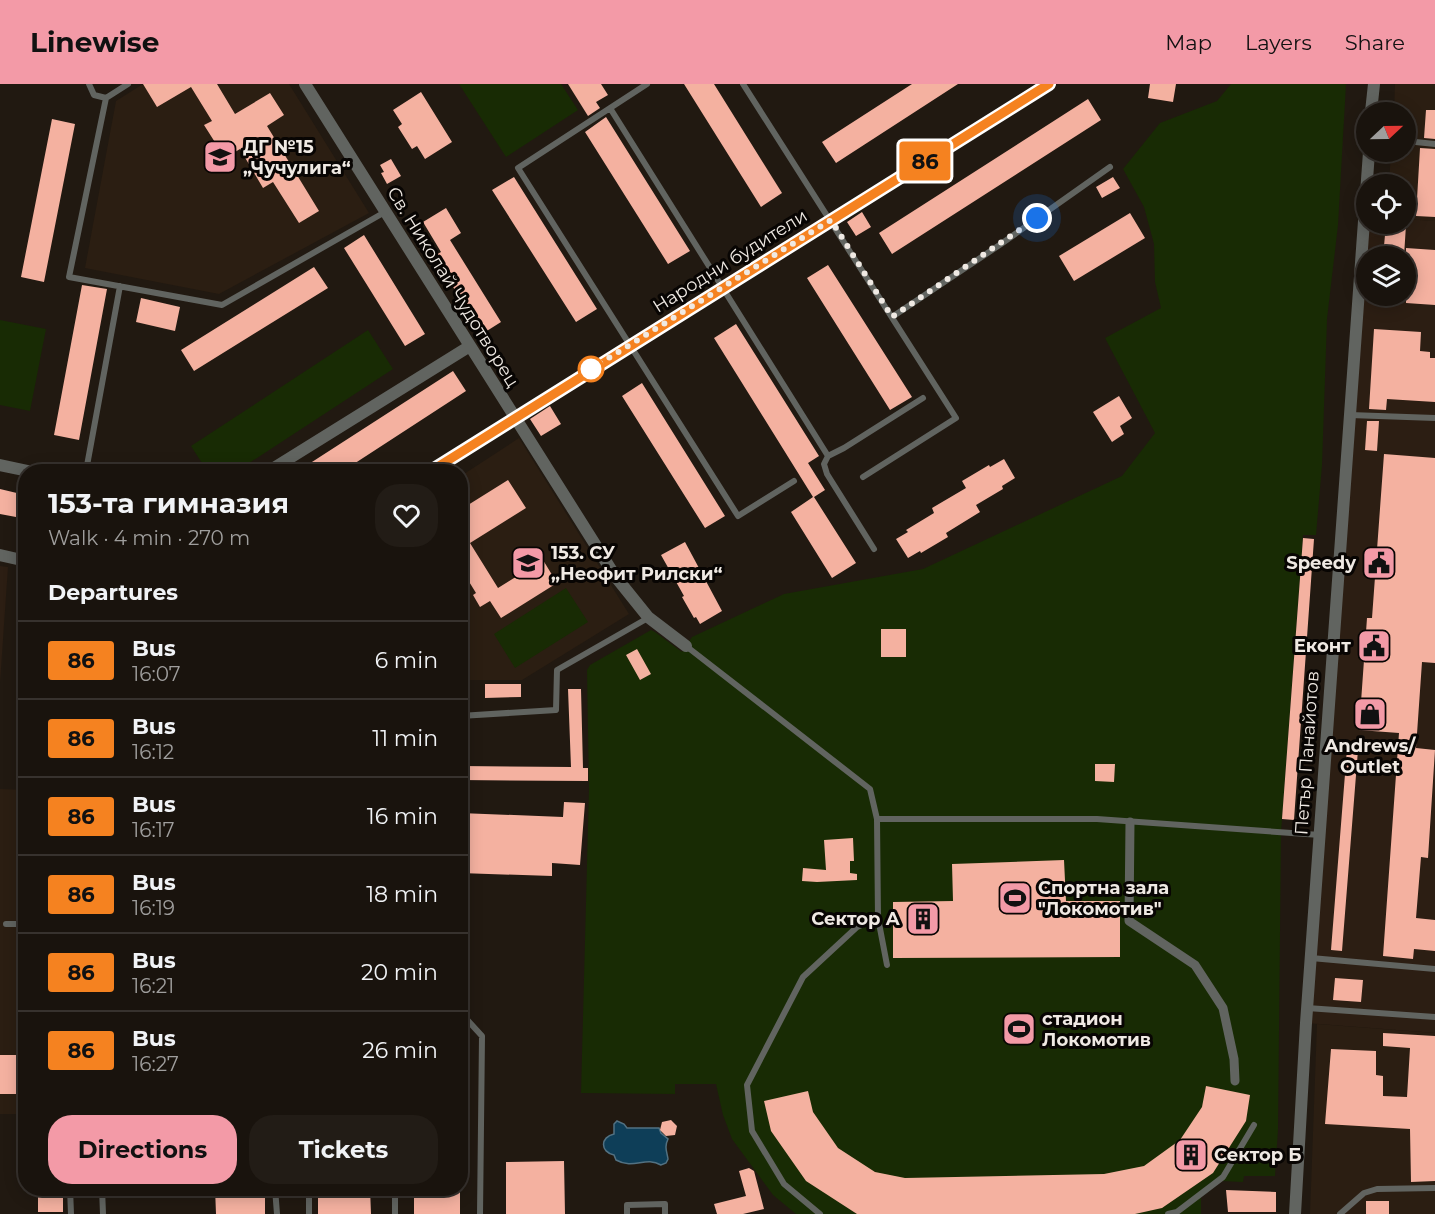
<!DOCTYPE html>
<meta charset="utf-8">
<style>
:root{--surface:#19130d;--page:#221c16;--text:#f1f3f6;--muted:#9f9e9d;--line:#37322e;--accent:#f39aa7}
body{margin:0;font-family:Montserrat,sans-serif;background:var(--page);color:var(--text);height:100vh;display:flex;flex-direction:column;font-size:22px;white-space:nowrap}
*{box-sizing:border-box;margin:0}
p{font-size:20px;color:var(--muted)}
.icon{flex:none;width:33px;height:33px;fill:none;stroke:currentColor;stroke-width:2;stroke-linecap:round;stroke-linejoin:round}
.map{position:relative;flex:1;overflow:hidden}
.panel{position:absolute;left:18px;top:380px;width:450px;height:732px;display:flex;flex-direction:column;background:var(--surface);border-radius:24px;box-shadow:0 3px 15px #0003,0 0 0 2px var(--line)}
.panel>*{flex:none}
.badge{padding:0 12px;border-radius:4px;font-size:21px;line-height:39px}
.needle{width:39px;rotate:68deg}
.buttons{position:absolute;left:1356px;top:18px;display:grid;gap:12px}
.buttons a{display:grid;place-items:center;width:60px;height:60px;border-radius:50%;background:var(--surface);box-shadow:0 3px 15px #0003,0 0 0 2px var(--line);font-size:30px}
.you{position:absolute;width:30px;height:30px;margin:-15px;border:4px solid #fff;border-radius:50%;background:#1a73e8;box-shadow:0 0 0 9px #1a73e833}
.map>.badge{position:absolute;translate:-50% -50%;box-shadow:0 0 0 3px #fff}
h2{padding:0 30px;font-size:22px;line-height:54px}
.round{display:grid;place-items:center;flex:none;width:63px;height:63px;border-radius:24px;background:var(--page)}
.summary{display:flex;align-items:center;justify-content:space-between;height:102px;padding:0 30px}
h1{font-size:28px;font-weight:700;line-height:45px}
.button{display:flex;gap:12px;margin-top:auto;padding:12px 30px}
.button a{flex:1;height:69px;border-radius:24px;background:var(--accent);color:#111;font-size:24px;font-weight:700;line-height:69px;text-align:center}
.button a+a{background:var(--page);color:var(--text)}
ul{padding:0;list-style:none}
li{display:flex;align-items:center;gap:18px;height:78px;padding:0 30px;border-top:2px solid var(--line)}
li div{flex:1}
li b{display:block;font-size:22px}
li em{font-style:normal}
li .badge{min-width:66px;font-weight:700;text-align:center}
header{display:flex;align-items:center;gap:36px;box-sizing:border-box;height:84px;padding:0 30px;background:var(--accent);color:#111}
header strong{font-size:28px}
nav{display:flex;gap:33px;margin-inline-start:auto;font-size:21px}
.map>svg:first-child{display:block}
.commercial{fill:#2c1e13;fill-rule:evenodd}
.built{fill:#2b1e12}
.green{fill:#182b04}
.water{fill:#0e3e58;stroke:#527182;stroke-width:1.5}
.building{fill:#f4b1a0}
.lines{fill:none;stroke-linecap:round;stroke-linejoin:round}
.service{stroke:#616460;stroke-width:6}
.pedestrian{stroke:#616460;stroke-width:9}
.minor{stroke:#616460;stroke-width:12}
.line-casing{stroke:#fff;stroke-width:14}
.line{stroke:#f58220;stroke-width:9}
.walk{stroke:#efe9e3;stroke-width:6;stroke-dasharray:0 10.8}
.stop-dot{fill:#fff;stroke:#f58220;stroke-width:3}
.labels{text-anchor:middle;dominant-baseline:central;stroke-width:6;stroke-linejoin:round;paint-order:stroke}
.poi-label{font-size:18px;font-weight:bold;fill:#efe9e3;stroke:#080503;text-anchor:start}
.street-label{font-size:18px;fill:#efe9e3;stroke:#080503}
</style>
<header>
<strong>Linewise</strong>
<nav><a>Map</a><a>Layers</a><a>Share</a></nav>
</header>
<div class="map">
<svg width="1435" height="1130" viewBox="0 0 1435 1130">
<rect width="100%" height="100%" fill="#211911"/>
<!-- commercial -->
<path class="commercial" d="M1406 135 1435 137V949L1306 939 1363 147 1377 140H1406ZM1366 172H1406V212H1366Z
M0 482 8 483 0 599Z"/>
<!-- built -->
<path class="built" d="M143 0H289L369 129 219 210 85 184 116 17Z
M1395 0H1435V137L1406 135V100H1389L1391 68H1406V28H1394Z
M519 354 629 530 522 596H461V392Z
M0 705 25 706V1030H0Z
M1317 940 1435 949V1130H1310Z"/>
<!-- green -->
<path class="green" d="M459 0H561L578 26 506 73Z
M1231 0H1346L1338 141 1327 235 1322 381 1316 451H1303L1281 748 1278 1046 1275 1092H1244L1243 1098 1221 1097 1201 1112V1130H796L773 1111 732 1055 723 1031 716 1000H675V1010L581 1009 589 705 587 586 590 581 651 546 655 548 682 568 692 553 784 510 923 485 1122 392 1155 349 1105 254 1161 224 1155 198 1154 160 1144 123 1123 85 1160 39 1217 17Z
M0 236 46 245 30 327 0 321Z
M368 246 393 285 237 387H207L191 362Z
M566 504 588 538 515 584 494 550Z"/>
<!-- water -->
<path class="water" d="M617 1037 624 1040 627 1044H659L661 1049 668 1055C664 1063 667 1068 668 1075L666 1079 661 1081C645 1072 634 1086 616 1076L614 1071C600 1068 600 1053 614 1050V1040Z"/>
<!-- building -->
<path class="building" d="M143 0H217L235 30 270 9 284 31 267 42 319 127 299 139 273 98 263 104 240 65 225 74 204 41 212 37 191 3 157 23Z
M568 0H601L608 11 596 18 600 24 588 32Z
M684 0H714L782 109 761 123Z
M912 0H958L836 79 822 58Z
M1150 0H1176L1173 18 1148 14Z
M421 8 452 58 425 75 417 62 412 65 398 43 402 40 393 26Z
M1088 15 1101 36 892 170 879 149Z
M1426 26H1435V55L1424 54Z
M606 33 690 167 668 180 585 48Z
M52 35 75 40 44 198 21 193Z
M1420 64 1435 65V133L1416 132Z
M391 75 401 92 387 100 381 89 384 88 380 81Z
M514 93 597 225 576 238 492 106Z
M1113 93 1120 104 1102 114 1096 103Z
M446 124 461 149 450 156 501 238 482 250 434 172 441 168 423 138Z
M862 128 871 143 856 152 847 138Z
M1130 129 1145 154 1074 197 1059 172Z
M1386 140 1406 141 1404 172H1387L1388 162H1384Z
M364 151 425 250 405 262 344 164Z
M1406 164 1435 166V221L1406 219Z
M828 181 912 313 890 326 807 194Z
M314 183 328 204 194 287 181 266Z
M82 201 107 205 79 356 54 351Z
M141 214 180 223 175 247 136 238Z
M736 240 819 372 808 379 825 406 814 413 856 479 832 494 791 428 813 413 714 254Z
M1374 245 1421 248 1420 267 1430 268V274H1435V318L1387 315 1386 326 1369 325Z
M453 287 466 307 343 387H298Z
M642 299 725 432 705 444 622 312Z
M1119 312 1132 334 1120 342 1124 350 1112 358 1093 328Z
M550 322 561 340 541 352 530 335Z
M1367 337H1379L1377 367 1365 366Z
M1384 370 1435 374V579L1422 578 1416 664 1435 666 1428 774 1421 773 1416 834 1435 836V867L1414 865 1413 875 1383 872 1399 649 1359 646 1367 534H1372Z
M1004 375 1015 394 1002 402 1003 405 976 421 980 428 946 449 948 453 921 469 920 467 908 474 896 455 908 448 906 446 934 429 932 424 966 404 962 397 989 381 990 383Z
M508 396 526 424 470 459 498 504 543 476 557 499 501 534 490 517 480 523 473 511 476 509 460 483V426Z
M0 405 21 410 16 433 0 430Z
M1303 454 1314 455 1294 736 1282 735Z
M685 458 722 527 700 540 696 533 694 534 682 513 684 512 661 471Z
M881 545H906V573H881Z
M637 565 651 590 640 596 626 571Z
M485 600H521V613L485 614Z
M568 605H581L583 684H588V697L460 696V682L571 683Z
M1347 665 1358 666 1342 867 1331 866Z
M1095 680H1115L1114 698 1095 697Z
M564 718 585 719 580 781 552 779V792L460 789V729L563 733Z
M853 754 854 777H850V789L857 790V796L817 798 802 797 803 784 826 786 824 756Z
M1064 776 1066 817H1120V873L893 874V818L953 817 952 780Z
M1335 894 1363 896 1361 918 1333 916Z
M1383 949 1435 952V1097L1411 1098 1410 1045 1325 1040 1331 965 1376 967V991L1383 992V1012L1407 1013 1410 964 1383 962Z
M0 971H26V1010H0Z
M1206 1002 1250 1011 1246 1037 1213 1089 1162 1124 1135 1130H857L806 1097 771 1047 764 1017 808 1007 813 1028 838 1064 875 1088 905 1094 1104 1090 1144 1082 1180 1056 1202 1023Z
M671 1036 677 1042 675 1051 666 1052 660 1046 662 1038Z
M564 1077 565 1130H506V1078Z
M749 1084 754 1087 764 1125 743 1130H717L714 1120 746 1112 739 1087Z
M38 1104H63V1128H38Z
M215 1104H265V1130H216Z
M318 1104H370L371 1130H318Z
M414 1104H460V1130H414Z
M1226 1106 1276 1108V1128H1228Z
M1366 1117H1389V1130H1366Z"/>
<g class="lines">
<!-- service -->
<path class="service" d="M89 0 94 11 106 14
M128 0 106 14 69 193 222 221 385 128
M647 0 518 84 738 432 794 397
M743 0 956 334 863 393
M610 24 828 372 824 380 827 390 874 465
M1406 57 1435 60
M892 233 1001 160 1110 83
M1350 331 1435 334
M828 372 844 364 923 314
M86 387 120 202
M686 562 870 705 877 735 878 834 887 881
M460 632 556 626 557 586 648 534
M877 735H1097L1320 751
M6 840H26
M1311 874 1435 885
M1307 924 1435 933
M460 928 482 952 480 1130
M70 1104 71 1130
M102 1104 103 1130
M275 1104 277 1130
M309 1104V1130
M395 1104V1130
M627 1130V1121L665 1120V1130
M820 1130 784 1100 752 1047 747 1001 803 893 857 843 878 834
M1168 1130 1177 1128 1223 1093 1254 1041
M1340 1130 1364 1109 1377 1105 1435 1104"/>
<!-- pedestrian -->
<path class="pedestrian" d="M1130 738 1129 837 1195 881 1223 924 1234 975 1235 997"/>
<!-- minor -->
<path class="minor" d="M305 0 615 492 648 533 686 562
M1371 28 1374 0
M0 381 28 387
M269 387 470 262
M431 387 1049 0
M0 471 26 477
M1295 1130 1306 939 1369 68"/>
</g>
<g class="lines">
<!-- line casing -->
<g class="line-casing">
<path id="line" d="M431 387 1049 0"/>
</g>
<!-- line -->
<use href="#line" class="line"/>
<!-- walk -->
<path class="walk" d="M591 285 831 136 892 233 1037 134"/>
</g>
<!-- icons -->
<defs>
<g id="school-square" transform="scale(1.725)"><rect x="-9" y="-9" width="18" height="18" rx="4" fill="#f39aa7" stroke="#080503"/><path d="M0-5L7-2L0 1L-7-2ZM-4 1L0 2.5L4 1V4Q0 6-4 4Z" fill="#111"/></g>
<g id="civic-square" transform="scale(1.725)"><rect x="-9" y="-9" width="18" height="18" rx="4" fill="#f39aa7" stroke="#080503"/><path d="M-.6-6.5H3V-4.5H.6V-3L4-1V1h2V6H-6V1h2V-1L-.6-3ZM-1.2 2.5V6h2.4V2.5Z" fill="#111"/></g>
<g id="shop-square" transform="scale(1.725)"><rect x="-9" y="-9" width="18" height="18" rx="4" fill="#f39aa7" stroke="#080503"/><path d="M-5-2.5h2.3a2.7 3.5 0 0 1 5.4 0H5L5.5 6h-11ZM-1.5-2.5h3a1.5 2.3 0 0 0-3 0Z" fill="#111"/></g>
<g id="stadium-square" transform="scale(1.725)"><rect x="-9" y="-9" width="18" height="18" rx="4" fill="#f39aa7" stroke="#080503"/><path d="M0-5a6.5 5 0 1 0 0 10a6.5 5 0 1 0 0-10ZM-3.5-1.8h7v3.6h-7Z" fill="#111"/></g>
<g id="building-square" transform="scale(1.725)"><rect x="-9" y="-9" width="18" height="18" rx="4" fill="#f39aa7" stroke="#080503"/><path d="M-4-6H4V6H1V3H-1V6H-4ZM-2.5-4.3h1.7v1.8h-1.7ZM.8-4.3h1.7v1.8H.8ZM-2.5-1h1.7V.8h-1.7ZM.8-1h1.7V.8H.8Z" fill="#111"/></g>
</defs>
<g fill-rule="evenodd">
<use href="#school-square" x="220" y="73"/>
<use href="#school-square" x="528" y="479"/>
<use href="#civic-square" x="1379" y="479"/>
<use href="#civic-square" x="1374" y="562"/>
<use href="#shop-square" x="1370" y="630"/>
<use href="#stadium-square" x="1015" y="814"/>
<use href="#building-square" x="923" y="835"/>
<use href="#stadium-square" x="1019" y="945"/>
<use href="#building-square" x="1191" y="1071"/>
</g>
<!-- markers -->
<circle class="stop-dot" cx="591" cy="285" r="12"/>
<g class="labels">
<!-- poi labels -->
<g class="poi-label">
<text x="243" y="63">ДГ №15<tspan x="243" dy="21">„Чучулига“</tspan></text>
<text x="551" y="469">153. СУ<tspan x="551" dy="21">„Неофит Рилски“</tspan></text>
<text x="1356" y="479" text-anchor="end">Speedy</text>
<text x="1351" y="562" text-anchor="end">Еконт</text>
<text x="1370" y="662" text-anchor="middle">Andrews/<tspan x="1370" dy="21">Outlet</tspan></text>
<text x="1038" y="804">Спортна зала<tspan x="1038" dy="21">"Локомотив"</tspan></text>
<text x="900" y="835" text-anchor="end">Сектор А</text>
<text x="1042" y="935">стадион<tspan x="1042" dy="21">Локомотив</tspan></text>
<text x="1214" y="1071">Сектор Б</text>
</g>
<!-- street labels -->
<g class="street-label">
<text transform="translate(730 177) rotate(-32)">Народни будители</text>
<text transform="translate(453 203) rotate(58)">Св. Николай Чудотворец</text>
<text transform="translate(1307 669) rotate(-86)">Петър Панайотов</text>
</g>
</g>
</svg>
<div class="buttons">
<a><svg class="needle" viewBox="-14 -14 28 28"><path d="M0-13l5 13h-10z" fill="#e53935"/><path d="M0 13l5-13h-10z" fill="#9f9e9d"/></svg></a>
<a><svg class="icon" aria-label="locate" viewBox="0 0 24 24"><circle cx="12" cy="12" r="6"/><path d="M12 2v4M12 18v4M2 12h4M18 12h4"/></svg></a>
<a><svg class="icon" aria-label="layers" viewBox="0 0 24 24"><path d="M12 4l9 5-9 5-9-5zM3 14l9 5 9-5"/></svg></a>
</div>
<div class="you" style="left:1037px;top:134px"></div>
<b class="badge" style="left:925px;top:77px;background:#f58220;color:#111">86</b>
<section class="panel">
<div class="summary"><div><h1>153-та гимназия</h1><p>Walk · 4 min · 270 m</p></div><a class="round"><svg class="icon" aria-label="heart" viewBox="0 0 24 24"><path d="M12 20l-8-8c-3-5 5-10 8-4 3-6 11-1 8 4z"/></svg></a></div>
<h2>Departures</h2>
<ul>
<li><span class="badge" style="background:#f58220;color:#111">86</span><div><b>Bus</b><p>16:07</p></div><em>6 min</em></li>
<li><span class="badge" style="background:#f58220;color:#111">86</span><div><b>Bus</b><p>16:12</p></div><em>11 min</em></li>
<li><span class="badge" style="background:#f58220;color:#111">86</span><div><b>Bus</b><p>16:17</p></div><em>16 min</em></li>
<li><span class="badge" style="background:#f58220;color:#111">86</span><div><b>Bus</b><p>16:19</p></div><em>18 min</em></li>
<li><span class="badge" style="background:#f58220;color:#111">86</span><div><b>Bus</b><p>16:21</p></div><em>20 min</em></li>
<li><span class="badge" style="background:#f58220;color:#111">86</span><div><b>Bus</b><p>16:27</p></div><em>26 min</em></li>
</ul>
<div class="button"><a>Directions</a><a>Tickets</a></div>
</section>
</div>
